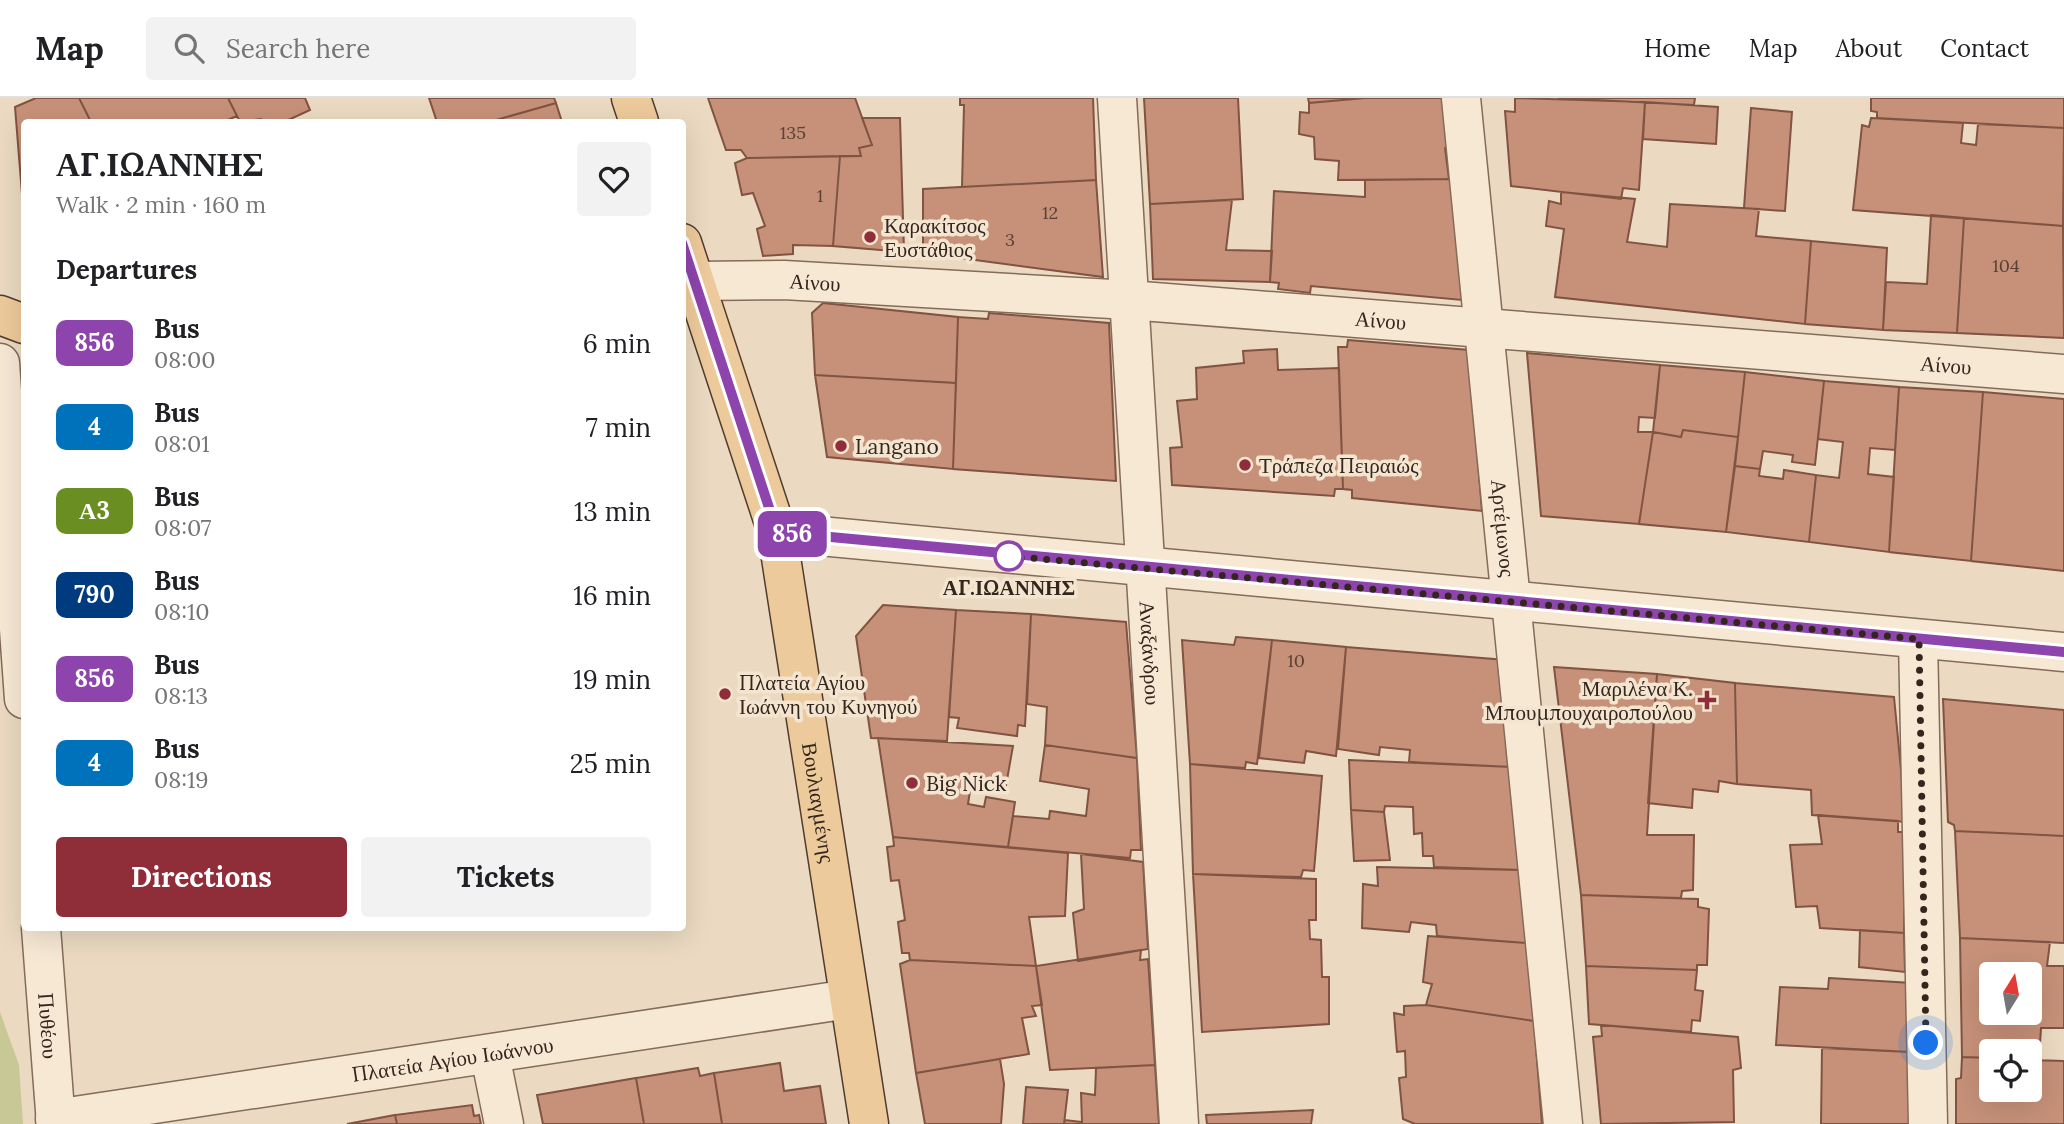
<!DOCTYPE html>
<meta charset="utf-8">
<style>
:root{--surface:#fff;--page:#f2f2f2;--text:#202124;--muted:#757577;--line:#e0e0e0;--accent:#8f2d39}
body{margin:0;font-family:Lora,serif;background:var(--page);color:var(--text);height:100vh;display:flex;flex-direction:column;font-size:26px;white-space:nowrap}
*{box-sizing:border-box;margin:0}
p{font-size:23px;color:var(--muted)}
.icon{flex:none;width:38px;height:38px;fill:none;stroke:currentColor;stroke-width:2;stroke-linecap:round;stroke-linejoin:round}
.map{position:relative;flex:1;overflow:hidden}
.panel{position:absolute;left:21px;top:21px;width:665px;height:812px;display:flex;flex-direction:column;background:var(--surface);border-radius:7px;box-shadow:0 7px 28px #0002}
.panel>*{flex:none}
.badge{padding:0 14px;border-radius:10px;font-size:24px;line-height:46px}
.needle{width:46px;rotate:11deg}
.fabs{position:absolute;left:1979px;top:864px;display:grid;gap:14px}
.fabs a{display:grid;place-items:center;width:63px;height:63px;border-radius:7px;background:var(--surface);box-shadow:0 7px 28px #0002;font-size:35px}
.you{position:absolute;width:35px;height:35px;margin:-18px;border:5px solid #fff;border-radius:50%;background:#1a73e8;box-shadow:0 0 0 10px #1a73e833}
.map>.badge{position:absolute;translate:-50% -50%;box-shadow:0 0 0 4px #fff}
h2{padding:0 35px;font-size:26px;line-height:63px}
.round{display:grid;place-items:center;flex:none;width:74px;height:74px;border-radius:7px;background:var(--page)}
.headline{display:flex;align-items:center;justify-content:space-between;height:119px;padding:0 35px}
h1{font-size:33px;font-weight:700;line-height:52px}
.button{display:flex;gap:14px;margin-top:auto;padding:14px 35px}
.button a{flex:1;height:80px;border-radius:7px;background:var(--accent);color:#fff;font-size:28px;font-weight:700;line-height:80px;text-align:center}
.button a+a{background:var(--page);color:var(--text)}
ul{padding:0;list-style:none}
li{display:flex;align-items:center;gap:21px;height:84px;padding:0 35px}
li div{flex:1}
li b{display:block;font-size:26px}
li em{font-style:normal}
li .badge{min-width:77px;font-weight:700;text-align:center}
header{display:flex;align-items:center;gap:42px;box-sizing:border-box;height:98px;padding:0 35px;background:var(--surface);border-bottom:2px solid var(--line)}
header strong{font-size:33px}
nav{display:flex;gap:38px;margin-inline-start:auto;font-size:24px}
.search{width:490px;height:63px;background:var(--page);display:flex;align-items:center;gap:18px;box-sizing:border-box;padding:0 24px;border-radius:7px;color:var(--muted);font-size:26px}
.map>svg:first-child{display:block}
.green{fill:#c8c896}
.building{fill:#c79179;stroke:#815341;stroke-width:2;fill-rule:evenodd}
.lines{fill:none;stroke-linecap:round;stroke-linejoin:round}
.minor-casing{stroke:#846b5a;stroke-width:41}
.major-casing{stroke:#513b2e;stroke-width:41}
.minor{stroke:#f7e8d4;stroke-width:38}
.major{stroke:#edca9b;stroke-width:38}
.line-casing{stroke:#fff;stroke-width:16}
.line{stroke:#8e44ad;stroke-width:10}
.walk{stroke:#34261d;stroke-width:7;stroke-dasharray:0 12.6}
.poi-dot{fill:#8f2d39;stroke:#f3e5d0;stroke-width:2.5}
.stop-dot{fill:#fff;stroke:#8e44ad;stroke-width:3.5}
.labels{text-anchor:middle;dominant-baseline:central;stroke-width:7;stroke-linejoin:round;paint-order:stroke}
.number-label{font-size:18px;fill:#594134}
.poi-label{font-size:21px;fill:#34261d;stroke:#f3e5d0;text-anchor:start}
.street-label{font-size:21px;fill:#34261d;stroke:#f3e5d0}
.stop-label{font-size:21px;font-weight:bold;fill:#34261d;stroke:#f3e5d0}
</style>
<header>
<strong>Map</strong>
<div class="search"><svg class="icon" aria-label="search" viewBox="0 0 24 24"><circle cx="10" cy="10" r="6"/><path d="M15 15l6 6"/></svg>Search here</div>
<nav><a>Home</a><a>Map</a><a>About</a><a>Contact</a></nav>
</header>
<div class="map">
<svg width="2064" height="1026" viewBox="0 0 2064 1026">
<rect width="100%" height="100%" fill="#ebdac1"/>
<!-- green -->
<path class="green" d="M0 914 19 967 23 1026H0Z"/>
<!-- building -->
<path class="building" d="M36 0H79L91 24H24V121L15 9Z
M79 0H228L237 18 223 24H91Z
M228 0H305L310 12 284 24H263L261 21 240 24Z
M429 0H554L556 5 489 24H437Z
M708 0H855L872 47 859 50 861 58 747 60 741 52H726Z
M960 0H1093L1096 82 962 89 964 7H960Z
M1144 0H1238L1243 101 1150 106Z
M1308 0H1365L1309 5Z
M1365 0H1445L1452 47 1445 50 1449 81 1338 82 1339 63 1315 61 1314 39 1299 36 1300 14 1309 15V5Z
M1515 0 1645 4 1639 92 1623 90 1621 101 1511 88 1505 13 1515 14Z
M1557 0H1695L1694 7Z
M1871 0H2064V30L1877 20V14L1871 13Z
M1645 4 1718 9 1716 46 1643 41Z
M556 5 562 24H489Z
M1751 10 1792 14 1785 113 1744 110Z
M862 20H900L904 154 833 148 840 58H861L859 50 872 47Z
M1871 20 1963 25 1961 45 1976 47 1978 26 2064 30 2063 128 1853 112 1862 27 1869 29Z
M840 58 833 148 793 147V156L763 158 757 131 765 128 753 95 742 97 735 65 747 60Z
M1456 81 1462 202 1311 188 1310 195 1278 191 1279 185 1270 184 1274 93 1365 99V82Z
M1096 82 1103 179 923 155V91Z
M1561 94 1635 101 1627 144 1667 149 1670 106 1759 111 1756 138 1811 143 1805 226 1555 199 1564 131 1546 128 1549 103 1561 106Z
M1232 102 1226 152 1272 153 1270 184 1153 181 1150 106Z
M1931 117 1964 120 1957 235 1883 232 1886 184 1927 186Z
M1964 120 2063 128 2064 240 1957 235Z
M1811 143 1887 150 1883 232 1805 226Z
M823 205 958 219 956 285 815 277 812 215Z
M989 215 1109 225 1116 383 953 371 958 219 988 221Z
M1348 242 1469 252 1482 413 1352 400V392L1343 391 1338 249H1347Z
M1277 251 1278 272 1339 270 1343 391H1335L1334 398 1172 387 1170 350 1182 349 1177 303 1197 301 1196 270 1244 265 1243 253Z
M1527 255 1660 267 1655 320 1639 319 1638 334H1653L1639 426 1541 418Z
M1660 267 1745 274 1738 339 1683 332 1681 339 1653 334Z
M1745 274 1824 283 1815 367 1792 364 1793 357 1763 353 1760 371 1735 368Z
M815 277 956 285 953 371 827 359Z
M1824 283 1899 289 1895 352 1870 350 1868 376 1894 379 1889 454 1809 444 1816 377 1839 380 1843 344 1818 341Z
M1899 289 1983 294 1971 463 1889 454Z
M1983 294 2064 301V473L1971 463Z
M1683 332 1738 339 1726 434 1639 426 1653 334 1681 339Z
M1735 368 1760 371 1759 378 1783 381 1784 372 1816 377 1809 444 1726 434Z
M883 507 956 512 947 643 871 640 856 538Z
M956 512 1031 516 1025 628 1018 627 1017 638 957 630 959 620 949 619Z
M1031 516 1126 524 1137 660 1045 647 1047 609 1027 606Z
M1236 539 1272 542 1257 666 1246 664 1245 670 1190 666 1182 542 1234 547Z
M1272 542 1346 549 1336 658 1306 653 1304 665 1259 660Z
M1346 549 1506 562 1512 669 1409 664 1410 652 1380 649 1379 657 1338 651Z
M1554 569 1657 576 1647 737H1694L1693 792 1682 793 1681 800 1581 797Z
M1657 576 1735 585 1737 686 1719 683 1718 694 1693 691 1692 710 1648 705Z
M1735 585 1894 599 1906 724 1812 717 1811 692 1737 686Z
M1943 601 2064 612V738L1955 733 1954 727 1948 724Z
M878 640 1013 648 1005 693 971 686 968 706 984 709 986 699 1015 704 1008 749 893 739Z
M1045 647 1137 660 1141 752H1131L1130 760 1008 749 1013 718 1049 721 1050 713 1086 718 1089 691 1040 683Z
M1349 662 1512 669 1521 772 1434 769 1433 758H1423L1422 735 1414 736 1413 709 1385 708 1384 714 1351 712Z
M1190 666 1322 678 1314 773 1303 772 1301 779 1193 776Z
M1351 712 1384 714 1390 762 1354 763Z
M1818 717 1898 723V734H1905L1910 788 1904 789V835L1820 830 1817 808 1796 809 1790 747 1822 746Z
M1955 733 2064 738V845L1960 840Z
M893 739 1068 755 1065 818 1029 819 1036 868 910 862 909 855H902L898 824 905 822 899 782 891 783 887 749 894 748Z
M1081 756 1143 764 1148 851 1078 863 1073 815 1084 811Z
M1377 769 1521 772 1527 845 1437 838 1436 827 1411 824 1409 834 1362 830 1363 786 1378 788Z
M1193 776 1316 781V822H1309L1310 841 1321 842 1322 879H1329V926L1202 934Z
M1581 797 1698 801V809L1709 811 1707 867H1697V872L1586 868Z
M1860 832 1904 835 1905 874 1859 869Z
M1428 838 1527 845 1534 923 1426 907 1432 886 1423 884Z
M1960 840 2050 844 2047 868H2064V930H2041L2039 962H2030V954H1992V960L1962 959ZM1992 877H2030V915H1992Z
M1141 852 1140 862 1148 861 1155 967 1050 972 1036 868Z
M910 862 1036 868 1042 907 1032 908 1036 918 1022 920 1029 956 916 975 900 866Z
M1586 868 1697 872 1695 892 1703 893 1700 923 1692 922 1691 934 1589 926Z
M1829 880 1912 885 1910 954 1776 947 1780 889 1828 891Z
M1426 907 1534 923 1542 1026H1415L1403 1021 1399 980 1406 979 1405 953 1397 954 1394 915 1404 917V908Z
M1601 927 1738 939 1741 970 1733 972 1734 1024 1601 1026 1593 939 1602 938Z
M1822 950 1910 954V1026H1821Z
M1962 959 1992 960V992H2030V962L2064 963V1026H1956V981L1961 980Z
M1000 961 1004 986 1001 1026H925L916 975Z
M780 965 784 993 820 988 826 1026H722L714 975Z
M1155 967 1159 1026H1064L1065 1022 1082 1024 1081 995 1095 997 1096 970Z
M698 970 700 978 714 975 722 1026H644L636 980Z
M636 980 644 1026H543L537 997Z
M1026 989 1068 992 1064 1026H1023Z
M472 1007 474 1018 479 1017 481 1026H397L395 1017Z
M1313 1012 1311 1026H1207L1206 1017Z
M395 1017 397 1026H347Z"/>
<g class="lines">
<!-- minor casing -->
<g class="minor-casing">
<g id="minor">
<path id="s1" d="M1117 0 1179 1026"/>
<path id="s2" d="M1461 0 1563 1026"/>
<path id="s3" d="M696 183 784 182 1129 202 2064 276"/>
<path d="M0 265 24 601"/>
<path d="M777 434 2064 554"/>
<path d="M1918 541 1928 1026"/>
<path id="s4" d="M41 830 56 1026"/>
<path d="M490 957 504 1026"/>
<path id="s5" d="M55 1021 849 901"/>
</g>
</g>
<!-- major casing -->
<g class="major-casing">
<g id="major">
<path d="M631 0 639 24"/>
<path id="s6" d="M682 145 777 434 869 1026"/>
<path d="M0 217 24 226"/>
</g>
</g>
<!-- minor -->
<use href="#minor" class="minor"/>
<!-- major -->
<use href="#major" class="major"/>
</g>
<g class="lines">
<!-- line casing -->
<g class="line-casing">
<path id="line" d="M682 145 777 434 2064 554"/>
</g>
<!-- line -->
<use href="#line" class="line"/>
<!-- walk -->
<path class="walk" d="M1009 458 1919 541 1926 945"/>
</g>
<!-- markers -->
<g class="poi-dot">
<circle cx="870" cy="139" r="7"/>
<circle cx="841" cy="348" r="7"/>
<circle cx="1245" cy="367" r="7"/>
<circle cx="725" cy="596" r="7"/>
<path d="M1703.5 591.5h7v7h7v7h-7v7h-7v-7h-7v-7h7z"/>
<circle cx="912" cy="685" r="7"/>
</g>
<circle class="stop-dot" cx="1009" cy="458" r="14"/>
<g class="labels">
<!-- number labels -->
<g class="number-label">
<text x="793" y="34">135</text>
<text x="820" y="97">1</text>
<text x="1050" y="114">12</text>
<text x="1010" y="141">3</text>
<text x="2006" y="167">104</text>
<text x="1296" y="562">10</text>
</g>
<!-- poi labels -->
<g class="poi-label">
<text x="884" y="127">Καρακίτσος<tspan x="884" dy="24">Ευστάθιος</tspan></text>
<text x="855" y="348">Langano</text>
<text x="1259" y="367">Τράπεζα Πειραιώς</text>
<text x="739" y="584">Πλατεία Αγίου<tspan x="739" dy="24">Ιωάννη του Κυνηγού</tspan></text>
<text x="1693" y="590" text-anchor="end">Μαριλένα Κ.<tspan x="1693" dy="24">Μπουμπουχαιροπούλου</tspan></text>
<text x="926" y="685">Big Nick</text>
</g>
<!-- street labels -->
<g class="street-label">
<text stroke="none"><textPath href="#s3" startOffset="119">Αίνου</textPath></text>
<text stroke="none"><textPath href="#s3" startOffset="686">Αίνου</textPath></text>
<text stroke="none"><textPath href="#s3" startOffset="1253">Αίνου</textPath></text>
<text stroke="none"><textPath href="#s2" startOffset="432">Αρτέμωνος</textPath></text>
<text stroke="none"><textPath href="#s1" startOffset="556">Αναξάνδρου</textPath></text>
<text stroke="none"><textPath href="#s6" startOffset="578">Βουλιαγμένης</textPath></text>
<text stroke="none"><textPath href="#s4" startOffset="98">Πυθέου</textPath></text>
<text stroke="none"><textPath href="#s5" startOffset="402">Πλατεία Αγίου Ιωάννου</textPath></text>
</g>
<!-- stop labels -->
<g class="stop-label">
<text x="1009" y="489">ΑΓ.ΙΩΑΝΝΗΣ</text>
</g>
</g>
</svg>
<div class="fabs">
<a><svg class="needle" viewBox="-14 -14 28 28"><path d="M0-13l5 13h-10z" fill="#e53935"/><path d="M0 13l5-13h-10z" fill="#757577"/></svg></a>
<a><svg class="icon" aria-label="locate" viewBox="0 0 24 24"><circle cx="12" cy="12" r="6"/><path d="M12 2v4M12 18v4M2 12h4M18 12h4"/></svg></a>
</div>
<div class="you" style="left:1926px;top:945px"></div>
<b class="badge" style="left:792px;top:436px;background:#8e44ad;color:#fff">856</b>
<section class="panel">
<div class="headline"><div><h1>ΑΓ.ΙΩΑΝΝΗΣ</h1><p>Walk · 2 min · 160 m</p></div><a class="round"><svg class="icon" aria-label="heart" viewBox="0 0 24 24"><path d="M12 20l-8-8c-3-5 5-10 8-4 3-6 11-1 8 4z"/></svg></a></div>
<h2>Departures</h2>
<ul>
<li><span class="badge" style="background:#8e44ad;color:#fff">856</span><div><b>Bus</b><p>08:00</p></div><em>6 min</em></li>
<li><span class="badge" style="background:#0072bc;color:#fff">4</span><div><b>Bus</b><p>08:01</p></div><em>7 min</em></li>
<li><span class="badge" style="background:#6b8e23;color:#fff">Α3</span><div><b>Bus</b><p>08:07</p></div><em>13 min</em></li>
<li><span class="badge" style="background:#003b80;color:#fff">790</span><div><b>Bus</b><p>08:10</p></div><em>16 min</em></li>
<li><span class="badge" style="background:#8e44ad;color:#fff">856</span><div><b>Bus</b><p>08:13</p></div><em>19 min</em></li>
<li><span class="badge" style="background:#0072bc;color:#fff">4</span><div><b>Bus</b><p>08:19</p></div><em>25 min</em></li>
</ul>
<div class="button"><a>Directions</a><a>Tickets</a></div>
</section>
</div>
